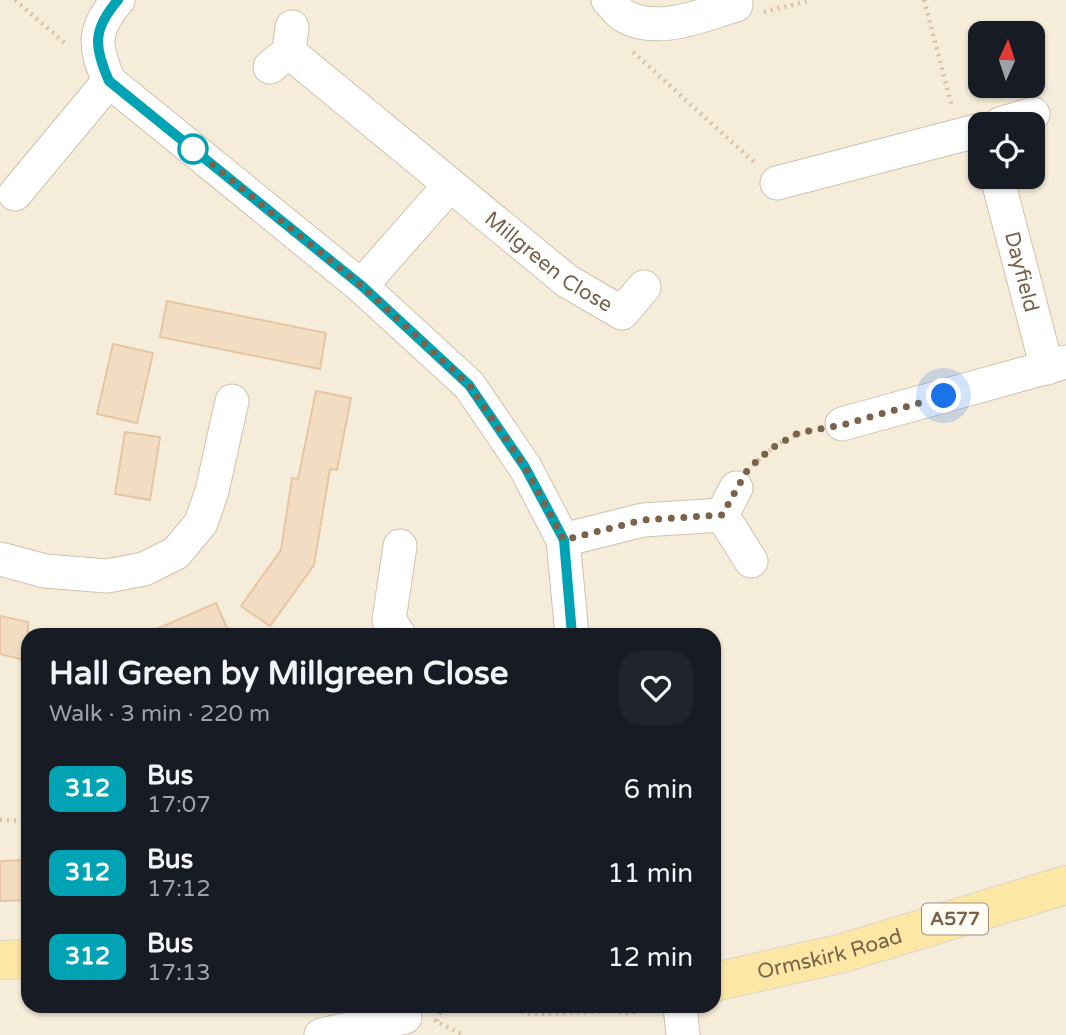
<!DOCTYPE html>
<meta charset="utf-8">
<style>
:root{--surface:#171b24;--page:#20242c;--text:#f1f3f6;--muted:#9ea1a6}
body{margin:0;font-family:"Varela Round",sans-serif;background:var(--page);color:var(--text);height:100vh;display:flex;flex-direction:column;font-size:26px;white-space:nowrap}
*{box-sizing:border-box;margin:0}
p{font-size:23px;color:var(--muted)}
.icon{flex:none;width:38px;height:38px;fill:none;stroke:currentColor;stroke-width:2;stroke-linecap:round;stroke-linejoin:round}
.map{position:relative;flex:1;overflow:hidden}
.panel{position:absolute;left:21px;top:628px;width:700px;height:385px;display:flex;flex-direction:column;background:var(--surface);border-radius:21px;box-shadow:0 2px 5px #0004}
.panel>*{flex:none}
.badge{padding:0 14px;border-radius:10px;font-size:24px;line-height:46px}
.needle{width:46px;rotate:3deg}
.fabs{position:absolute;left:968px;top:21px;display:grid;gap:14px}
.fabs a{display:grid;place-items:center;width:77px;height:77px;border-radius:14px;background:var(--surface);box-shadow:0 2px 5px #0004;font-size:35px}
.you{position:absolute;width:35px;height:35px;margin:-18px;border:5px solid #fff;border-radius:50%;background:#1a73e8;box-shadow:0 0 0 10px #1a73e833}
.map>.badge{position:absolute;translate:-50% -50%;box-shadow:0 0 0 4px #fff}
.round{display:grid;place-items:center;flex:none;width:74px;height:74px;border-radius:21px;background:var(--page)}
.head{display:flex;align-items:center;justify-content:space-between;height:119px;padding:0 28px}
h1{font-size:33px;font-weight:700;line-height:52px}
ul{padding:0;list-style:none}
li{display:flex;align-items:center;gap:21px;height:84px;padding:0 28px}
li div{flex:1}
li b{display:block;font-size:26px}
li em{font-style:normal}
li .badge{min-width:77px;font-weight:700;text-align:center}
.map>svg:first-child{display:block}
.residential{fill:#f5ecd9;fill-rule:evenodd}
.building{fill:#f3ddc2;stroke:#e6c6a2;stroke-width:2}
.lines{fill:none;stroke-linecap:round;stroke-linejoin:round}
.minor-casing{stroke:#d1c2af;stroke-width:35}
.major-casing{stroke:#dcd6d0;stroke-width:40}
.path{stroke:#d9c0a4;stroke-width:4.5;stroke-dasharray:2 5;stroke-linecap:butt}
.minor{stroke:#fff;stroke-width:33}
.major{stroke:#fce7a4;stroke-width:38}
.line-casing{stroke:#fff;stroke-width:16}
.line{stroke:#00a3b4;stroke-width:10}
.walk{stroke:#7a634c;stroke-width:7;stroke-dasharray:0 12.6}
.stop-dot{fill:#fff;stroke:#00a3b4;stroke-width:3.5}
.labels{text-anchor:middle;dominant-baseline:central;stroke-width:6;stroke-linejoin:round;paint-order:stroke}
.shield{fill:#fffcf3;stroke:#a2917e;stroke-width:2}
.shield-label{font-size:19px;font-weight:bold;fill:#7a634c}
.street-label{font-size:21px;fill:#7a634c;stroke:#fffcf3}
</style>
<div class="map">
<svg width="1066" height="1035" viewBox="0 0 1066 1035">
<rect width="100%" height="100%" fill="#fdf9eb"/>
<!-- residential -->
<path class="residential" d="M0 0H1066V1035H0ZM980 33H1032V86H980ZM980 124H1032V177H980ZM28 635H714V1006H28Z"/>
<!-- building -->
<path class="building" d="M167 301 326 333 320 369 160 337Z
M113 344 153 353 137 423 97 414Z
M316 391 351 398 337 470 330 469 314 565 270 626 241 606 281 550 292 478 298 479Z
M125 432 160 437 150 500 115 494Z
M216 603 230 635H143Z
M0 616 28 622V661L0 654Z
M28 860V900L0 901V861Z"/>
<g class="lines">
<!-- minor casing -->
<g class="minor-casing">
<g id="minor">
<path d="M118 0C92 30 94 47 109 81L361 286 469 385 525 467 563 540 572 635"/>
<path d="M608 0C613 5 618 12 624 16 657 35 703 15 736 5"/>
<path id="s1" d="M289 52 567 281 622 313 644 287"/>
<path d="M270 67 289 52 292 27"/>
<path d="M1000 124 1033 114"/>
<path id="s2" d="M997 177 1047 368"/>
<path d="M777 183 980 130"/>
<path d="M15 194 109 81"/>
<path d="M361 286 450 185"/>
<path d="M842 424 1066 362"/>
<path d="M722 515 736 488"/>
<path d="M563 540 643 520 722 515 751 561"/>
<path d="M0 559 45 571 107 576 144 569 176 553 201 523 212 491 232 401"/>
<path d="M399 635 389 620 400 546"/>
<path d="M680 1006 683 1035"/>
<path d="M321 1035 405 1017"/>
</g>
</g>
<!-- major casing -->
<g class="major-casing">
<g id="major">
<path d="M0 960 28 959"/>
<path id="s3" d="M714 982 843 953 1066 885"/>
</g>
</g>
<!-- path -->
<path class="path" d="M15 0 66 44
M924 0 952 107
M764 12 811 0
M633 52 756 164
M753 465C771 448 789 434 813 430
M0 820 28 821
M494 1006 533 1014 614 1011 632 1014 638 1006
M434 1020 463 1035
M437 1021 443 1006"/>
<!-- minor -->
<use href="#minor" class="minor"/>
<!-- major -->
<use href="#major" class="major"/>
</g>
<g class="lines">
<!-- line casing -->
<g class="line-casing">
<path id="line" d="M118 0C92 30 94 47 109 81L362 286 469 385 525 467 564 540 572 635"/>
</g>
<!-- line -->
<use href="#line" class="line"/>
<!-- walk -->
<path class="walk" d="M193 149 362 286 469 385 525 467 564 540 643 520 722 515 748 469 772 448 798 433 842 425 944 396"/>
</g>
<!-- markers -->
<circle class="stop-dot" cx="193" cy="149" r="14"/>
<g class="labels">
<!-- shield labels -->
<rect class="shield" x="922" y="903.5" width="66" height="31" rx="5"/>
<g class="shield-label">
<text x="955" y="919">A577</text>
</g>
<!-- street labels -->
<g class="street-label">
<text stroke="none"><textPath href="#s1" startOffset="334">Millgreen Close</textPath></text>
<text stroke="none"><textPath href="#s2" startOffset="98">Dayfield</textPath></text>
<text stroke="none"><textPath href="#s3" startOffset="119">Ormskirk Road</textPath></text>
</g>
</g>
</svg>
<div class="fabs">
<a><svg class="needle" viewBox="-14 -14 28 28"><path d="M0-13l5 13h-10z" fill="#e53935"/><path d="M0 13l5-13h-10z" fill="#9ea1a6"/></svg></a>
<a><svg class="icon" aria-label="locate" viewBox="0 0 24 24"><circle cx="12" cy="12" r="6"/><path d="M12 2v4M12 18v4M2 12h4M18 12h4"/></svg></a>
</div>
<div class="you" style="left:944px;top:396px"></div>
<section class="panel">
<div class="head"><div><h1>Hall Green by Millgreen Close</h1><p>Walk · 3 min · 220 m</p></div><a class="round"><svg class="icon" aria-label="heart" viewBox="0 0 24 24"><path d="M12 20l-8-8c-3-5 5-10 8-4 3-6 11-1 8 4z"/></svg></a></div>
<ul>
<li><span class="badge" style="background:#00a3b4;color:#fff">312</span><div><b>Bus</b><p>17:07</p></div><em>6 min</em></li>
<li><span class="badge" style="background:#00a3b4;color:#fff">312</span><div><b>Bus</b><p>17:12</p></div><em>11 min</em></li>
<li><span class="badge" style="background:#00a3b4;color:#fff">312</span><div><b>Bus</b><p>17:13</p></div><em>12 min</em></li>
</ul>
</section>
</div>
